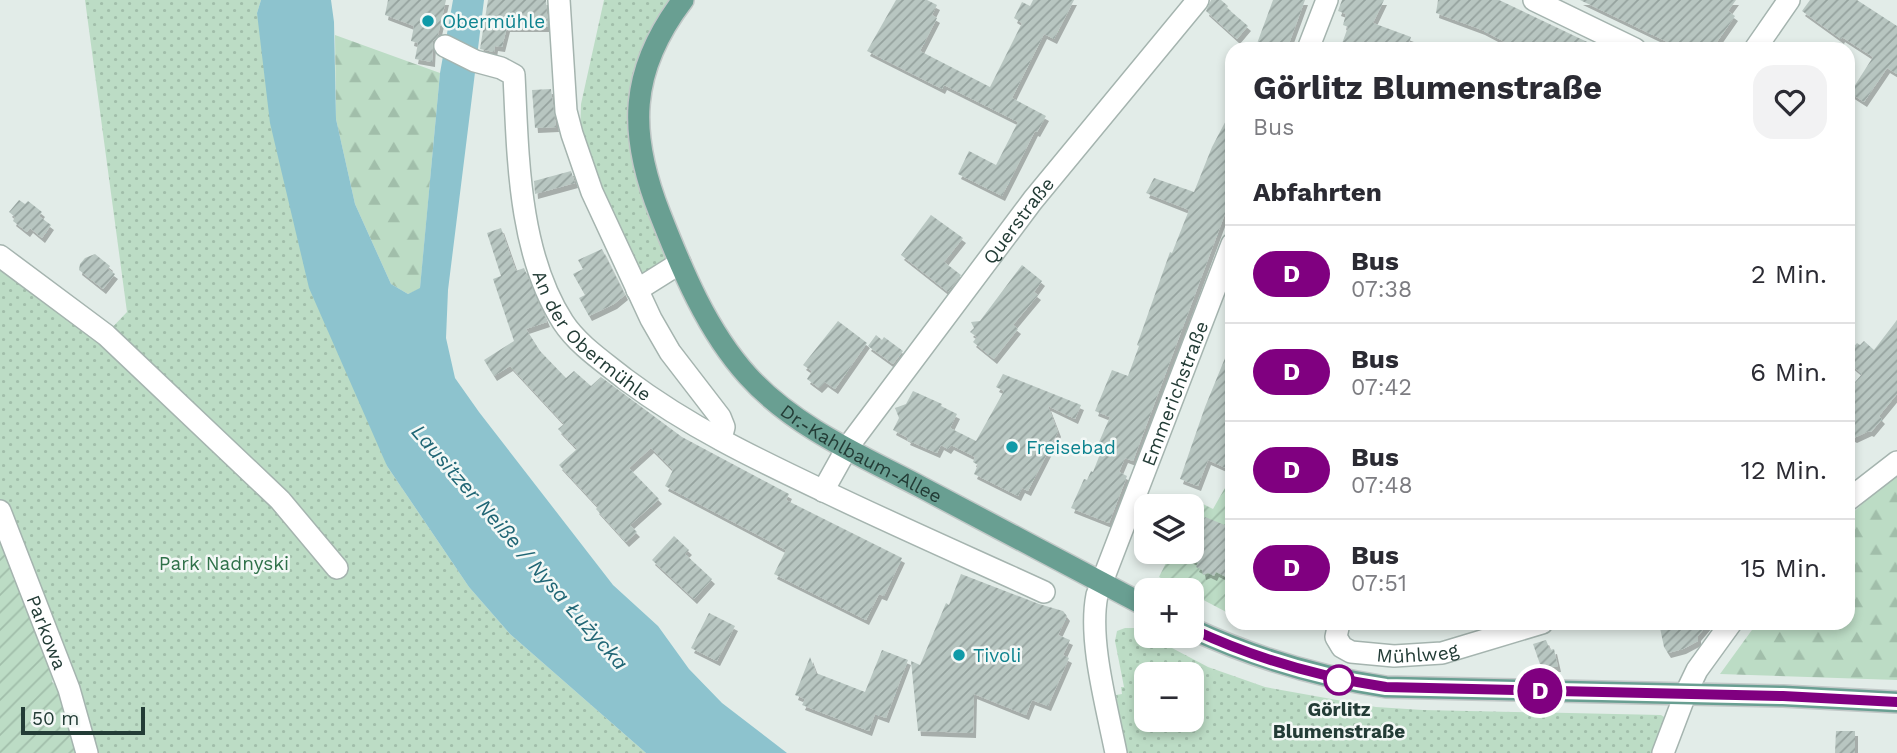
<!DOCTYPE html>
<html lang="de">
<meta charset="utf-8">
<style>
:root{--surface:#fff;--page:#f2f2f3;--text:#2b2b33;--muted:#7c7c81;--line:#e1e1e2}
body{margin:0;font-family:"Work Sans",sans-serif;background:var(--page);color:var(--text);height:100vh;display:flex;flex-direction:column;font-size:26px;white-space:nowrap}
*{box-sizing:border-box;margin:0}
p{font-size:23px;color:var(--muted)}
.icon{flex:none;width:38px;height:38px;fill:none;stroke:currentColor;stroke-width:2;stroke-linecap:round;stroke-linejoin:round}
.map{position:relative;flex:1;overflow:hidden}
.sheet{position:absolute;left:1225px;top:42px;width:630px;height:588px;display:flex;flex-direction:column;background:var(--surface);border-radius:21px;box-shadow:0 4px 10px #0003}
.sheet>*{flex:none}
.badge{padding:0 14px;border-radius:23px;font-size:24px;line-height:46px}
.fabs{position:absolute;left:1134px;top:494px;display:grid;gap:14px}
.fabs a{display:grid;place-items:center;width:70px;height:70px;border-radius:14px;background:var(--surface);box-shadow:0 4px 10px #0003;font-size:35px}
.scale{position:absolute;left:21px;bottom:18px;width:124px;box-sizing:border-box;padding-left:7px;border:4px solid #233c36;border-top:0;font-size:19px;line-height:24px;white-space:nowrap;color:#233c36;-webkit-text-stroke:5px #f3f8f6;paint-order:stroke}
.map>.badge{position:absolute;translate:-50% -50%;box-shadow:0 0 0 4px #fff}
h2{padding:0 28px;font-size:26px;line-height:63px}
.round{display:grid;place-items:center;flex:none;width:74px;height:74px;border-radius:21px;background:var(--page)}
.overview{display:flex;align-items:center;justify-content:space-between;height:119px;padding:0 28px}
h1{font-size:33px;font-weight:700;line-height:52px}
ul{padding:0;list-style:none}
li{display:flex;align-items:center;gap:21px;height:98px;padding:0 28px;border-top:2px solid var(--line)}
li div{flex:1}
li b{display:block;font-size:26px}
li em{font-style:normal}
li .badge{min-width:77px;font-weight:700;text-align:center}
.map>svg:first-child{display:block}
.forest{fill:url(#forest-firs)}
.park{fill:url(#park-dots);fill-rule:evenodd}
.garden{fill:url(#garden-furrows)}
.water{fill:#8dc3ce}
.building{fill:url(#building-hatch);filter:url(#shadow)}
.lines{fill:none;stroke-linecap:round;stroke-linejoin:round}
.minor-casing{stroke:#a5b4af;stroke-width:24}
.major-casing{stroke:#c1c8c7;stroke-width:24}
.minor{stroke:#fff;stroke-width:21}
.major{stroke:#699f92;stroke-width:21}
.line-casing{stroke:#fff;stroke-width:16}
.line{stroke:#800080;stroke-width:10}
.culture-dot{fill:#0f9aa8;stroke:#f3f8f6;stroke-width:2.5}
.stop-dot{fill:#fff;stroke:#800080;stroke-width:3.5}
.labels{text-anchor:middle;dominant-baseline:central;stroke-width:5;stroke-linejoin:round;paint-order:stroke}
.culture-label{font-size:19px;fill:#0d838f;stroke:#f3f8f6;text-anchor:start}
.street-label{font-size:19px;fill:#233c36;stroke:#f3f8f6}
.park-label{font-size:19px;fill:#2f7149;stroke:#f3f8f6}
.stop-label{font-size:19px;font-weight:bold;fill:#233c36;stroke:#f3f8f6}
.water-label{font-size:21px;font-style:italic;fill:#206675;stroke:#f3f8f6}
</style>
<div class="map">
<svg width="1897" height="753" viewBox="0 0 1897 753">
<defs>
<pattern id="forest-firs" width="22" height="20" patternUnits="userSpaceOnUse" patternTransform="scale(1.75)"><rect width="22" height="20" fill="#bcdcc5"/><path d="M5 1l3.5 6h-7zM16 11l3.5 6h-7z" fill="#a1beaa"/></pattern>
<pattern id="park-dots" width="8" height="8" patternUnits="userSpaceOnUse" patternTransform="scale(1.75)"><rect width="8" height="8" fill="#bcdcc5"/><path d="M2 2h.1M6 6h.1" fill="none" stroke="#a1beaa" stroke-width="1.8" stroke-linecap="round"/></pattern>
<pattern id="garden-furrows" width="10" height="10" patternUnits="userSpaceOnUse" patternTransform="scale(1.75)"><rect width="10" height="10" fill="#bcdcc5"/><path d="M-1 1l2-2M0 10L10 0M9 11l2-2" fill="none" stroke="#a1beaa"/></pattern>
<pattern id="building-hatch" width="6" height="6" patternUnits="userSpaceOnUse" patternTransform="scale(1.75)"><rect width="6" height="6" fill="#b8c6c1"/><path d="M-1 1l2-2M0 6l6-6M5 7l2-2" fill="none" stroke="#95a29e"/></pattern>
<filter id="shadow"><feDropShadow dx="3" dy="5" stdDeviation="0" flood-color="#0004"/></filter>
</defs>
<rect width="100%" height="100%" fill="#e2ece8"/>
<!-- forest -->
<path class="forest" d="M335 35 440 73 420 289 408 294 391 284 355 204 336 119Z
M1897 472V680L1720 674 1757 623H1848V517Z"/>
<!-- park -->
<path class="park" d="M85 0H261L257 13 387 466 469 587 510 634 646 753H87L0 503V258L105 335 127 312Z
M604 0H673L631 114V153L637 182 667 258 636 282 580 136 581 104Z
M1125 628H1134L1208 667 1265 687 1376 707 1423 710 1661 715 1669 720 1658 753H1126L1116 695 1122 694 1121 687H1124L1115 641 1117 631ZM1146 674H1192V719H1146Z"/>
<!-- garden -->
<path class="garden" d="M1226 486 1232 490V615L1192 594V590H1183L1159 577 1172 551H1192V512L1197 501 1213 509Z
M0 511 17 556 13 579 31 592 58 661 52 682 71 696 87 753H0Z"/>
<!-- water -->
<path class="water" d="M261 0H331L334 22 336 119 355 204 391 284 408 294 420 288 440 73 453 0H484L448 290 446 338 455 378 479 412 613 585 658 626 689 669 722 703 787 753H646L510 634 469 587 387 466 309 288 270 123 257 13Z"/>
<!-- building -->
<path class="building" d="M388 0H446L438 35 433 41 432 62 415 59 418 43 411 41 414 26 385 15Z
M488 0H546L548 27H507L502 47 495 46 494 52 480 49Z
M896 0H927L937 5 932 15 937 18 920 51 990 87 1022 23 1014 18 1022 2 1030 6 1033 0H1074L1054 39 1044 34 1012 98 1046 116 1037 132 1035 131 1002 196 958 174 969 151 996 165 1018 122 944 85 942 89 867 51Z
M1211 0H1221L1228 6 1227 8 1248 26 1237 39 1206 11Z
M1273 0H1305L1287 49H1255Z
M1342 0H1384L1373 23 1411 37 1407 49H1340L1348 27 1343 25 1346 14 1338 11Z
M1438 0H1499L1602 49H1518L1482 30 1436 13Z
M1580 0H1736L1728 11 1735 16 1712 49H1682Z
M1810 0H1857L1897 26V74L1887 68 1864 102 1850 93 1873 57 1842 37 1841 39 1802 11Z
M551 89 556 127 535 128 532 90Z
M1232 109V195L1133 461 1125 458 1119 472 1127 476 1109 523 1071 508 1084 479 1087 480 1091 471 1093 472 1104 444 1099 442 1110 417 1095 411 1112 370 1128 376 1139 346 1137 345 1170 252 1172 253 1189 210 1146 193 1154 178 1194 192 1212 147Z
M571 171 575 183 535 194 534 181Z
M19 200 25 204 28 201 42 212 39 216 51 225 42 238 30 228 27 232 13 221 15 217 9 212Z
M931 215 963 238 944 262 961 275 948 292 901 255Z
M501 228 516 271 524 268 547 322 526 329 540 351 566 378 574 371 591 386 601 377 682 437 789 494 786 500 902 558 884 596 879 594 866 620 774 574 786 550 665 486 673 470 651 448 629 468 659 499 630 525 637 532 626 542 596 509 598 507 559 465 577 449 558 429 564 424 510 366 494 376 484 360 514 341 493 279 501 276 487 233Z
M602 249 625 295 614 304 589 316 579 298 585 295 573 274 583 269 578 260Z
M95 254 110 266 108 269 115 274 103 289 79 270 80 264 85 258Z
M1022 265 1042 281 1034 292 1038 295 1013 325 1018 329 994 359 973 342 977 337 970 332 974 328 971 322 980 321Z
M1897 320V394L1879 416 1882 419 1871 432 1869 431 1854 438 1848 435V390L1862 374 1848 362V353L1857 343 1860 345 1864 341 1874 350Z
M838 321 867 343 835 389 825 382 819 388 807 379 812 371 803 365Z
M876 335 882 340 884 337 903 351 893 364 868 346Z
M1232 341V460L1228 469 1208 460 1198 486 1180 479 1205 407Z
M1003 374 1081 405 1075 419 1048 406 1058 432 1028 491 1022 488 1018 496 974 474 978 465 973 462 975 457 951 445 948 449 941 445 937 453 907 440 908 438 893 430 899 418 895 408 906 404 913 391 942 404 941 406 957 414 950 428 976 441 1004 391 996 387Z
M1205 517 1232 528V580L1216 572 1214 576 1208 573 1203 575 1202 570 1196 567 1198 563 1185 556 1187 551H1192V539Z
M674 536 689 550 685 554 712 579 694 599 652 560Z
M961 574 1039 604 1063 611 1067 616 1058 635 1070 640 1063 655 1069 658 1048 706 1032 700 1026 715 974 694 973 733 918 731 911 661 920 665 946 603 949 605Z
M709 613 735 626 717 661 691 648Z
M1659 623H1709L1698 636V641L1683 649 1668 653 1664 647Z
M1546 640 1550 650 1554 649 1558 667H1541L1533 644Z
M882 650 908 660 886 718 875 714 869 731 802 705 805 699 795 695 810 657 816 673 865 692Z
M1836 731H1855V753H1835Z"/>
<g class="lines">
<!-- minor casing -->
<g class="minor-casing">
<g id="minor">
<path d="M559 0 566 111 572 134 592 192 651 319 670 352 720 417 724 427 721 439"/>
<path d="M1534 0 1635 49"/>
<path id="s1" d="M445 46 475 61 501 68 514 75C518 155 518 252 563 322 578 345 604 362 625 379 689 427 756 459 828 493 899 527 972 559 1044 592"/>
<path d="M1308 49 1327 0"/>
<path d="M1755 49 1789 0"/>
<path d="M0 256 106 335 280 500 337 568"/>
<path d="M637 290 680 263"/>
<path id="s2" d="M823 491 847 448 1033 200 1198 0"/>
<path d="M1848 500 1897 462"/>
<path id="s3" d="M0 511 69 689 87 753"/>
<path id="s4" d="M1339 623 1336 637 1342 647 1351 652 1394 656 1442 653 1542 623"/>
<path id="s5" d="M1116 753C1107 707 1088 640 1097 595L1232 244"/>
<path d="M1663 753 1685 695 1697 670 1731 623"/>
</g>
</g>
<!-- major casing -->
<g class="major-casing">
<g id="major">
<path id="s6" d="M683 0C629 71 628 133 660 214 682 270 707 331 748 376 794 427 862 456 921 487 996 527 1071 566 1146 606"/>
<path d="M1192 629C1255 658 1318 677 1386 687L1783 696 1897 702"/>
</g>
</g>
<!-- minor -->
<use href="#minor" class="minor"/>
<!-- major -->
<use href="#major" class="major"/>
</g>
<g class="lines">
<!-- line casing -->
<g class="line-casing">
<path id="line" d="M1192 629C1254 658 1318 677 1386 687L1783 696 1897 702"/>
</g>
<!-- line -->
<use href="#line" class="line"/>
</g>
<!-- markers -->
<g class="culture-dot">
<circle cx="428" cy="21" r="7"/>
<circle cx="1012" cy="447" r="7"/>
<circle cx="959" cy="655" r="7"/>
</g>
<circle class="stop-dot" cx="1339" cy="680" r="14"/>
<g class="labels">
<!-- culture labels -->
<g class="culture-label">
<text x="442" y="21">Obermühle</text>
<text x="1026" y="447">Freisebad</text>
<text x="973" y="655">Tivoli</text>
</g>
<!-- street labels -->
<g class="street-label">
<text stroke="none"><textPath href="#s2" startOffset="334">Querstraße</textPath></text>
<text stroke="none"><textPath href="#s1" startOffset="359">An der Obermühle</textPath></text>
<text stroke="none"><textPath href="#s5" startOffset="376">Emmerichstraße</textPath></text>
<text stroke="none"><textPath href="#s6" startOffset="551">Dr.-Kahlbaum-Allee</textPath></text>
<text stroke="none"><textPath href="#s3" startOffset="130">Parkowa</textPath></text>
<text stroke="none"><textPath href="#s4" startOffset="103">Mühlweg</textPath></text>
</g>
<!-- park labels -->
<g class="park-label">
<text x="224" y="563">Park Nadnyski</text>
</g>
<!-- stop labels -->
<g class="stop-label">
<text x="1339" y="709">Görlitz<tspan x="1339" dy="22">Blumenstraße</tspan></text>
</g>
<!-- water labels -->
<g class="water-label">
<text transform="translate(520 547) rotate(49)">Lausitzer Neiße / Nysa Łużycka</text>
</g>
</g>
</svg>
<div class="fabs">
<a><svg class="icon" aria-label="layers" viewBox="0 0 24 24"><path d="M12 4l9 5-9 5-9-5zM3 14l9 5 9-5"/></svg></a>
<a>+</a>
<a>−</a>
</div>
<div class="scale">50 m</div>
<b class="badge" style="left:1540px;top:691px;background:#800080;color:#fff">D</b>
<section class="sheet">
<div class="overview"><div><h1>Görlitz Blumenstraße</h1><p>Bus</p></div><a class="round"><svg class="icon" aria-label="heart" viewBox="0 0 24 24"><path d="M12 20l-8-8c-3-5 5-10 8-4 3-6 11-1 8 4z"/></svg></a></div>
<h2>Abfahrten</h2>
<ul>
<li><span class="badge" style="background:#800080;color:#fff">D</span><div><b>Bus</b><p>07:38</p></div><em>2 Min.</em></li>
<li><span class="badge" style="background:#800080;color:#fff">D</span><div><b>Bus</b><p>07:42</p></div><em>6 Min.</em></li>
<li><span class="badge" style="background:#800080;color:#fff">D</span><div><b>Bus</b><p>07:48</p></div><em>12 Min.</em></li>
<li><span class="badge" style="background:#800080;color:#fff">D</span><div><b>Bus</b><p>07:51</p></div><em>15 Min.</em></li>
</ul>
</section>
</div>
